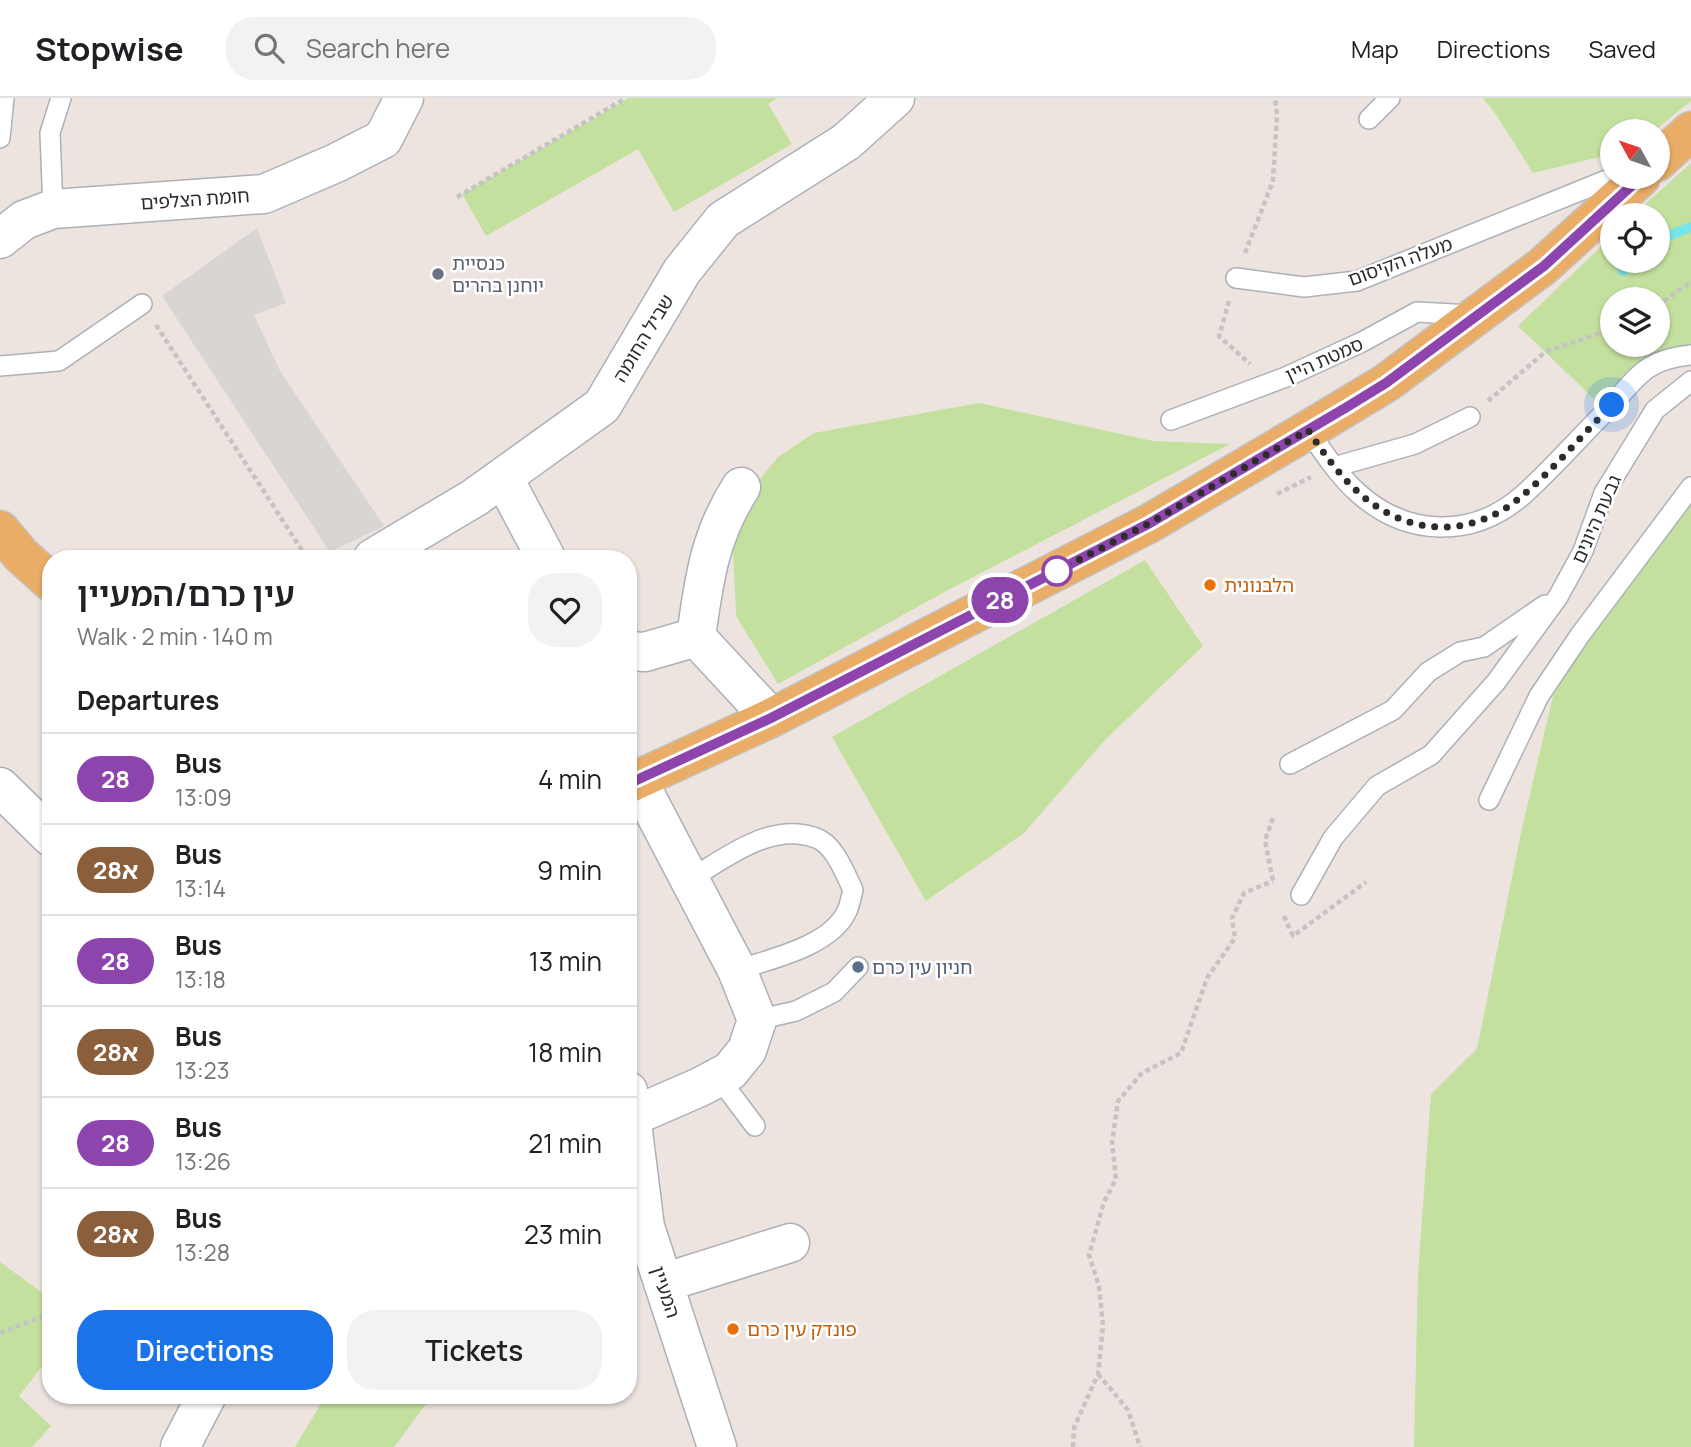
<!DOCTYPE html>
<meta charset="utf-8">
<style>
:root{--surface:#fff;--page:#f2f2f2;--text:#202124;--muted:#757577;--line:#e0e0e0;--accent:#1a73e8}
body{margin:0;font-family:Manrope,"Noto Sans Hebrew",sans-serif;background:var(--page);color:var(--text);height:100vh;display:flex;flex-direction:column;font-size:26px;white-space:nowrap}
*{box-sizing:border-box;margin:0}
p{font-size:23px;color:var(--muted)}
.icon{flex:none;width:38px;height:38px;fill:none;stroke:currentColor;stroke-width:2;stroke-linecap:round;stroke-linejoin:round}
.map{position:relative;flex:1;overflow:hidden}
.side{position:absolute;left:42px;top:452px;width:595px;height:854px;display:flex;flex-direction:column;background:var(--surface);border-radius:28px;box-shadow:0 2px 5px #0004}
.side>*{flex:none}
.badge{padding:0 14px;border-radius:23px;font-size:24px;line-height:46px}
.needle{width:46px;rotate:310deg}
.buttons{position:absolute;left:1600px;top:21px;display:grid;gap:14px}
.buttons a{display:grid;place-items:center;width:70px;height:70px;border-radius:50%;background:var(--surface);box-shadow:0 2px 5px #0004;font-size:35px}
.you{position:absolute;width:35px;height:35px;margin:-18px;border:5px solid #fff;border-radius:50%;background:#1a73e8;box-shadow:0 0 0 10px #1a73e833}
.map>.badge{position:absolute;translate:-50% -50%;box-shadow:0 0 0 4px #fff}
h2{padding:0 35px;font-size:26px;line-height:63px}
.round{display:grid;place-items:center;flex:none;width:74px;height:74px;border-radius:28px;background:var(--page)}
.overview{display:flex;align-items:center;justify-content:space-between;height:119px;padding:0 35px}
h1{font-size:33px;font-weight:600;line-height:52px}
.button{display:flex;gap:14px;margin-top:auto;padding:14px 35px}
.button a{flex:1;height:80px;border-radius:28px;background:var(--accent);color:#fff;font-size:28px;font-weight:600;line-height:80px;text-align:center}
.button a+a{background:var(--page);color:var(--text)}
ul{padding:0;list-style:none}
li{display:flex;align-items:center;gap:21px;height:91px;padding:0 35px;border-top:2px solid var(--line)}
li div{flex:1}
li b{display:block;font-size:26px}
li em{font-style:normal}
li .badge{min-width:77px;font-weight:700;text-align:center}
header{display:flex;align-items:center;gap:42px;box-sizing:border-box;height:98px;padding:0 35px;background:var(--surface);border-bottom:2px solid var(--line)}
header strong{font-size:33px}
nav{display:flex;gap:38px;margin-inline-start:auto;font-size:24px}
.search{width:490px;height:63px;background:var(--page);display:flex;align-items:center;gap:18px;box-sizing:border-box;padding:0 24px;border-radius:28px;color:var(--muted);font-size:26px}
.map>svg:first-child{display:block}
.green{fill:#c4e09e;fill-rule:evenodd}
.plaza{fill:#d9d5d2}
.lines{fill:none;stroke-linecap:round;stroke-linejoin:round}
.stream{stroke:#78e5e9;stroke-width:10}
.lane-casing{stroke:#acb1b7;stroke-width:22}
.street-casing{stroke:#acb1b7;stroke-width:41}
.primary-casing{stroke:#c4c4c4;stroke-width:41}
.path{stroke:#c4c4c4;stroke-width:4.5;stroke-dasharray:5 3.5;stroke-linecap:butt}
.lane{stroke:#fff;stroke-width:19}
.street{stroke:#fff;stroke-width:38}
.primary{stroke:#eaad67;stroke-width:38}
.line-casing{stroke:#fff;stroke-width:16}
.line{stroke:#8e44ad;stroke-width:10}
.walk{stroke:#2c2c2c;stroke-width:7;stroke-dasharray:0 12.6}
.worship-dot{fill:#6b7280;stroke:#fff;stroke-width:2.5}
.stop-dot{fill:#fff;stroke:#8e44ad;stroke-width:3.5}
.food-dot{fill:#e8710a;stroke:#fff;stroke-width:2.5}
.service-dot{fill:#5c6f8a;stroke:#fff;stroke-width:2.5}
.labels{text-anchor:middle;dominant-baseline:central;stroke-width:5;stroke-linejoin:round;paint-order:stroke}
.street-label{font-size:19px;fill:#2c2c2c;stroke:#fff}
.worship-label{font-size:19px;fill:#5b616d;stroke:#fff;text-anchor:start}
.food-label{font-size:19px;fill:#c56008;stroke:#fff;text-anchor:start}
.service-label{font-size:19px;fill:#4e5e75;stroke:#fff;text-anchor:start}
</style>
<header>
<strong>Stopwise</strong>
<div class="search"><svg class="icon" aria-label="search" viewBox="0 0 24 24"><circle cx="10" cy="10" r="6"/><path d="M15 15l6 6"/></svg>Search here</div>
<nav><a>Map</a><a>Directions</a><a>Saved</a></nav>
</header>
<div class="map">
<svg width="1691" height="1349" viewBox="0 0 1691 1349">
<rect width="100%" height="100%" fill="#ede4df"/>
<!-- green -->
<path class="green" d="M629 0H778L768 6 792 46 674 114 638 51 486 138 462 96Z
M1483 0H1691V3L1654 33H1612V56L1533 75 1495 15Z
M1691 65V256L1659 253 1596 303 1518 228 1612 138V163H1657V117H1633ZM1612 201H1657V247H1612Z
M979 305 1153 343 1230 346 950 491 778 586 736 518 733 450 750 393 778 359 814 335Z
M1691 402V1349H1414L1418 1176 1431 996 1477 951 1522 730 1553 598 1595 524Z
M1145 462 1203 548 1104 643 1024 735 926 803 832 639Z
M0 1164 51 1201V1257L19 1298 51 1328 32 1349H0Z
M326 1297H433L394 1349H295Z"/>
<!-- plaza -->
<path class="plaza" d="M257 130 286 205 254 217 280 273 384 428 330 454 162 198Z"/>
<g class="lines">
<!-- stream -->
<path class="stream" d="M1657 142 1691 129
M1623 173 1632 163"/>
<!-- lane casing -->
<g class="lane-casing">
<path id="lane" d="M1369 21 1390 0
M0 40 4 0
M53 111 50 35 61 0
M1236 180 1304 189 1357 183 1614 79
M0 268 59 263 142 206
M1171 322 1286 279 1362 244 1417 214 1471 217
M1308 332C1323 354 1338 377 1358 395 1407 439 1473 441 1523 397 1552 371 1578 341 1606 313 1638 280 1642 262 1691 257
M1334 369 1415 346 1470 319
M1290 666 1393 612 1428 574 1460 554 1484 549 1545 507
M1489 702 1539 598 1580 537 1691 389
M690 781C726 760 771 723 816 740 834 746 845 775 853 792 851 799 850 807 847 813 831 848 771 861 737 872
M1301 797 1333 740 1377 688 1431 657 1496 584 1558 499 1583 453 1604 395 1655 312 1691 283
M757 922 796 913 834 894 858 869
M718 979 755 1028"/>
</g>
<!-- street casing -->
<g class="street-casing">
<path id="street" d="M0 141 24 122 53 111 264 96 336 65 383 41 404 0
M503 379 546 460
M373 460 474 400 602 308 682 173 723 122 846 44 895 0
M696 539C704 482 709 439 741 389
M628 553 645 554 696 539 771 620
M0 689 51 739
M628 993 645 1129 717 1349
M631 1019 700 989 730 973 747 952 757 922 737 872 638 683
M663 1185 790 1145
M180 1349 207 1297"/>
</g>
<!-- primary casing -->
<g class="primary-casing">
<path id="primary" d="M1657 64 1691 33
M0 432 21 457 51 484
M628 686 771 620 1150 425 1308 332 1386 285 1543 168 1641 79"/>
</g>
<!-- path -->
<path class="path" d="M457 99 626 0
M1245 155 1273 83 1277 17 1275 0
M1229 203 1219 238 1250 266
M1657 208 1691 184
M156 227 307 460
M1488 303 1545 254 1612 231
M1277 396 1311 379
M1273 720 1265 742 1273 783
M1284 818 1293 838 1366 784
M0 1235 51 1215
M1098 1276 1128 1312 1140 1349
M1073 1349 1074 1330 1098 1276 1103 1227 1099 1188 1089 1157 1104 1104 1116 1081 1112 1044 1118 1003 1142 975 1181 955 1207 880 1235 840 1232 820 1244 795 1273 783"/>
<!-- lane -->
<use href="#lane" class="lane"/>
<!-- street -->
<use href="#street" class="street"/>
<!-- primary -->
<use href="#primary" class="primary"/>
</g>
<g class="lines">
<!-- line casing -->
<g class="line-casing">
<path id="line" d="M628 686 771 620 1150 425 1347 309 1386 285 1544 168 1641 79"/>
</g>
<!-- line -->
<use href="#line" class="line"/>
<!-- walk -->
<path class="walk" d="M1057 473 1150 425 1308 332C1323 354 1338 376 1358 394 1407 439 1472 441 1522 398 1554 371 1582 337 1612 307"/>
</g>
<!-- markers -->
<circle class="worship-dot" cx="438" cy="176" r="7"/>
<circle class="stop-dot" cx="1057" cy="473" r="14"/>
<g class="food-dot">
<circle cx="1210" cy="487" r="7"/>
<circle cx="733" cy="1231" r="7"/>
</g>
<circle class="service-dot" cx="858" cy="869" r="7"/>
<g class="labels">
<!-- street labels -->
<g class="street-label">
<text transform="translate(195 101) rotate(-4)">חומת הצלפים</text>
<text transform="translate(1400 163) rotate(-20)">מעלה הקיסום</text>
<text transform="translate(643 240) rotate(-59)">שביל החומה</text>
<text transform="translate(1324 261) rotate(-24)">סמטת היין</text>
<text transform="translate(1596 421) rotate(-66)">גבעת היונים</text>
<text transform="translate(666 1194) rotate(72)">המעיין</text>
</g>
<!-- worship labels -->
<g class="worship-label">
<text x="452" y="165">כנסיית<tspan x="452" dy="22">יוחנן בהרים</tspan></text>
</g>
<!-- food labels -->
<g class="food-label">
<text x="1224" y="487">הלבנונית</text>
<text x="747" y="1231">פונדק עין כרם</text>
</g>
<!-- service labels -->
<g class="service-label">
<text x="872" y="869">חניון עין כרם</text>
</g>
</g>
</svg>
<div class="buttons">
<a><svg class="needle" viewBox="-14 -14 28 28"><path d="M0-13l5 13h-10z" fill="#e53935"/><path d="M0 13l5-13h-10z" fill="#757577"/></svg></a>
<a><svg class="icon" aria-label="locate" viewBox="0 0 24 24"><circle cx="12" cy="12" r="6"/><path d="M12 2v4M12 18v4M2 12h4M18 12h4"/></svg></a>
<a><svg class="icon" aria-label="layers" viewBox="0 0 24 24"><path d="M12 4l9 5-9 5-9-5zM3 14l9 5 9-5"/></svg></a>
</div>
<div class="you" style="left:1612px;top:307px"></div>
<b class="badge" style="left:1000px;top:502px;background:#8e44ad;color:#fff">28</b>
<section class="side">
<div class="overview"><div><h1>עין כרם/המעיין</h1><p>Walk · 2 min · 140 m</p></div><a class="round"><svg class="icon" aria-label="heart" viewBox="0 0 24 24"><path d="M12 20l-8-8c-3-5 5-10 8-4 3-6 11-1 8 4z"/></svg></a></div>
<h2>Departures</h2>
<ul>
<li><span class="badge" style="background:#8e44ad;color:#fff">28</span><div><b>Bus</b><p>13:09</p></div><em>4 min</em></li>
<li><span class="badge" style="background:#8b5e3c;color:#fff">28א</span><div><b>Bus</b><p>13:14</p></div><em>9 min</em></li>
<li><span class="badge" style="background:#8e44ad;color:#fff">28</span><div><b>Bus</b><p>13:18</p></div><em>13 min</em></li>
<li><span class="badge" style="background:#8b5e3c;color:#fff">28א</span><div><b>Bus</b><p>13:23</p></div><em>18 min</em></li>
<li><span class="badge" style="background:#8e44ad;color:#fff">28</span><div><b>Bus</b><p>13:26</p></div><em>21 min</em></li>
<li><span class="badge" style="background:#8b5e3c;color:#fff">28א</span><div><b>Bus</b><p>13:28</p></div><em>23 min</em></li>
</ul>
<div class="button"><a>Directions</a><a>Tickets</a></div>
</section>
</div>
